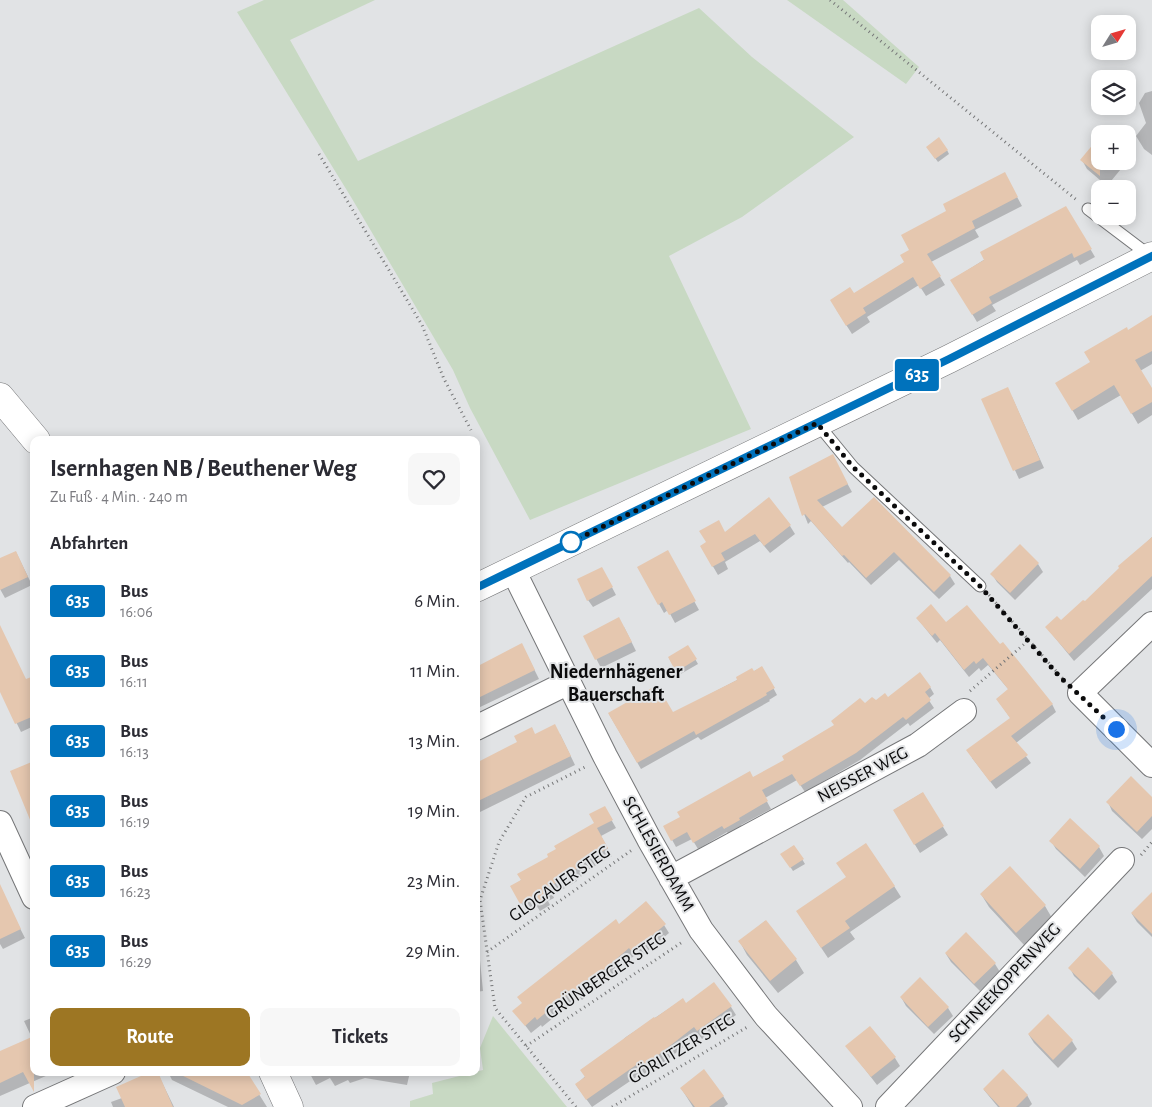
<!DOCTYPE html>
<html lang="de">
<meta charset="utf-8">
<style>
:root{--surface:#fff;--page:#f7f7f7;--text:#2b2b33;--muted:#7c7c81;--accent:#9d7623}
body{margin:0;font-family:"Alegreya Sans",sans-serif;background:var(--page);color:var(--text);height:100vh;display:flex;flex-direction:column;font-size:19px;white-space:nowrap}
*{box-sizing:border-box;margin:0}
p{font-size:16px;color:var(--muted)}
.icon{flex:none;width:28px;height:28px;fill:none;stroke:currentColor;stroke-width:2;stroke-linecap:round;stroke-linejoin:round}
.map{position:relative;flex:1;overflow:hidden}
.panel{position:absolute;left:30px;top:436px;width:450px;height:640px;display:flex;flex-direction:column;background:var(--surface);border-radius:10px;box-shadow:0 2px 12px #0003}
.panel>*{flex:none}
.badge{padding:0 10px;border-radius:4px;font-size:18px;line-height:32px}
.needle{width:32px;rotate:53deg}
.tools{position:absolute;left:1091px;top:15px;display:grid;gap:10px}
.tools a{display:grid;place-items:center;width:45px;height:45px;border-radius:10px;background:var(--surface);box-shadow:0 2px 12px #0003;font-size:25px}
.you{position:absolute;width:25px;height:25px;margin:-12px;border:4px solid #fff;border-radius:50%;background:#1a73e8;box-shadow:0 0 0 8px #1a73e833}
.map>.badge{position:absolute;translate:-50% -50%;box-shadow:0 0 0 2px #fff}
h2{padding:0 20px;font-size:19px;line-height:45px}
.round{display:grid;place-items:center;flex:none;width:52px;height:52px;border-radius:10px;background:var(--page)}
.headline{display:flex;align-items:center;justify-content:space-between;height:85px;padding:0 20px}
h1{font-size:24px;font-weight:700;line-height:38px}
.button{display:flex;gap:10px;margin-top:auto;padding:10px 20px}
.button a{flex:1;height:58px;border-radius:10px;background:var(--accent);color:#fff;font-size:20px;font-weight:700;line-height:58px;text-align:center}
.button a+a{background:var(--page);color:var(--text)}
ul{padding:0;list-style:none}
li{display:flex;align-items:center;gap:15px;height:70px;padding:0 20px}
li div{flex:1}
li b{display:block;font-size:19px}
li em{font-style:normal}
li .badge{min-width:55px;font-weight:700;text-align:center}
.map>svg:first-child{display:block}
.green{fill:#c8d9c3}
.shadow{fill:#0003}
.building{fill:#e5c7af}
.lines{fill:none;stroke-linecap:round;stroke-linejoin:round}
.lane-casing{stroke:#757678;stroke-width:13}
.street-casing{stroke:#757678;stroke-width:26}
.secondary-casing{stroke:#757678;stroke-width:29}
.path{stroke:#767778;stroke-width:3;stroke-dasharray:1 4;stroke-linecap:butt}
.lane{stroke:#fff;stroke-width:11}
.street{stroke:#fff;stroke-width:24}
.secondary{stroke:#fff;stroke-width:28}
.line-casing{stroke:#fff;stroke-width:11}
.line{stroke:#0072bc;stroke-width:8}
.walk{stroke:#0b0b0c;stroke-width:5;stroke-dasharray:0 9}
.stop-dot{fill:#fff;stroke:#0072bc;stroke-width:2.5}
.labels{text-anchor:middle;dominant-baseline:central;stroke-width:4;stroke-linejoin:round;paint-order:stroke}
.street-label{font-size:18px;fill:#0b0b0c;stroke:#e1e3e5}
.quarter-label{font-size:20px;font-weight:bold;fill:#0b0b0c;stroke:#e1e3e5}
</style>
<div class="map">
<svg width="1152" height="1107" viewBox="0 0 1152 1107">
<rect width="100%" height="100%" fill="#e1e3e5"/>
<!-- green -->
<path class="green" d="M264 0H375L290 40 358 161 699 8 752 57 854 137 742 217 669 256 751 429 530 520 470 408 453 370 351 197 237 12Z
M787 0H843L919 67 906 84Z
M493 1016 567 1107H410V1101L433 1094 432 1083 483 1070 480 1048Z"/>
<!-- shadow -->
<path class="shadow" d="M1152 91V155L1144 149 1136 136 1146 123 1139 103 1145 93Z
M1100 139V161H1123L1125 164 1107 186 1087 169 1082 160Z
M947 150 949 154 938 162 930 151Z
M1009 182 1022 206 975 230 979 237 931 262 945 285 926 296 919 285 867 317 870 322 852 334 836 309 853 295 905 262 911 250 948 211Z
M1066 208 1095 257 1080 265 1077 260 992 305 996 311 977 322 952 280Z
M1152 316V364L1140 371 1152 391V415L1138 424 1121 395 1078 420 1057 383 1091 363 1128 332Z
M1012 397 1044 468 1019 479 983 400Z
M832 456 852 492 822 507 842 529 950 576 955 584 939 599 899 560 871 585 849 562 848 563 811 521 808 524 790 478Z
M790 526 795 534 770 553 760 541 725 562 728 569 718 575 701 546 725 533Z
M1152 537V589L1074 661 1047 628 1061 622 1085 603Z
M16 552 32 585 5 598 0 589V560Z
M667 552 699 610 675 623 668 610 664 613 639 568Z
M1038 564 1043 572 1015 600 997 582 992 574Z
M606 576 616 595 593 607 588 600Z
M917 618 946 623 1052 704 1056 712 1016 743 1031 763 996 789 972 758 1011 719 997 699 1009 690 988 665 981 671 979 668 969 677 940 640 937 643Z
M624 627 636 651 601 668 585 637Z
M0 633 26 681 34 686V726L21 732 0 689Z
M688 647 698 664 679 675 669 658Z
M526 653 539 679 476 709V668Z
M762 667 777 695 769 700 770 701 701 740 698 737 641 769 609 714H672Z
M930 687 934 694 928 699 934 708 910 726 908 723 860 760 805 792 797 780 765 798 771 809 741 825 743 828 729 835 727 832 698 849 692 839 676 847 665 827 786 760 865 704Z
M560 734 575 765 476 814V756L481 762 535 735Z
M922 793 948 835 920 853 894 810Z
M1152 799V829L1142 839 1112 811 1108 802Z
M604 807 616 828 601 836 612 856 581 874 582 876 576 879 577 881 553 895 554 898 548 901 550 905 540 911 536 905 526 911 512 887 596 823Z
M1070 820 1099 847 1104 856 1085 877 1056 849 1051 841Z
M794 846 805 864 793 871 782 854Z
M894 886 901 897 850 932 855 939 828 958 804 922Z
M0 889 25 938 3 949 0 944Z
M981 894 1045 906 1052 918 1024 945 989 907Z
M1152 895V937L1137 922 1132 914Z
M765 921 796 960 804 973 778 993 747 955 740 942Z
M619 925H664L669 933 638 959 635 955 582 1000 579 997 542 1027 541 1025 531 1033 514 1011Z
M476 942 479 950 483 991 476 992Z
M1088 949 1112 974 1117 982 1099 1000 1074 976 1070 968Z
M946 954 995 964 1000 972 980 991 951 962Z
M901 997 948 1008 953 1016 934 1034 906 1006Z
M682 1000 686 1005 731 1007 736 1015 702 1039 699 1035 645 1077 642 1073 592 1107 576 1085 626 1037Z
M34 1017V1072H55L0 1096V1053L32 1038 24 1021Z
M1029 1035 1072 1041 1077 1049 1058 1068 1034 1043Z
M847 1046 895 1058 900 1066 877 1085Z
M157 1072 174 1107H113L111 1102 122 1098Z
M168 1072H245L267 1107H228L172 1080Z
M309 1072H410L407 1085 365 1078 350 1083 348 1080 335 1086 330 1078 316 1085Z
M681 1088 723 1096 728 1104 724 1107H693Z
M984 1090 1027 1095 1032 1104 1029 1107H998Z"/>
<!-- building -->
<path class="building" d="M1100 136V176L1080 160Z
M939 137 948 150 935 159 926 147Z
M1005 172 1018 197 972 221 975 228 927 254 941 276 920 289 913 277 863 308 866 313 846 326 830 300 850 287 854 293 904 262 900 255 909 250 901 235 946 211 943 204Z
M1066 206 1092 249 1074 258 1072 253 989 297 992 303 972 315 950 280 984 260 980 252Z
M1152 315V351L1135 360 1152 388V402L1131 414 1114 385 1072 411 1055 383 1090 362 1084 352 1127 327 1128 330Z
M1008 387 1040 460 1013 471 981 399Z
M833 454 848 484 817 500 842 527 874 497 951 575 934 592 894 552 866 578 844 555 842 556 805 514 802 516 789 477Z
M769 497 791 525 764 546 755 534 721 553 725 560 712 567 700 546 706 542 699 531 719 520 725 532Z
M1152 537V576L1069 654 1045 627 1057 616 1061 620 1083 600 1085 601 1119 568 1118 566Z
M1020 544 1039 563 1010 593 990 574Z
M668 550 696 601 669 615 662 602 658 605 637 567Z
M16 551 28 577 0 590V558Z
M602 567 613 587 587 601 577 579Z
M931 604 946 622 967 605 1000 644 1003 642 1053 704 1011 736 1028 755 990 782 966 750 1010 718 996 699 1008 689 983 658 976 664 974 661 964 670 935 633 932 636 916 618Z
M619 617 632 642 595 660 583 636Z
M0 625 26 679 34 676V716L15 724 0 692Z
M522 643 535 670 476 699V667Z
M688 645 697 659 676 672 668 657Z
M762 666 775 688 766 693 767 695 696 735 694 731 637 763 608 713 657 685 673 712 737 680 736 677 752 668 754 671Z
M920 672 931 687 925 692 931 700 906 720 903 717 856 753 800 786 792 774 762 790 768 801 739 818 740 820 724 829 722 826 693 843 687 832 671 841 663 826 680 817 677 812 750 771 753 777 784 760 782 756 834 725 831 721 860 698 865 703 872 697 876 700 885 693 888 697Z
M555 724 571 756 476 802V763L517 742 514 736 532 727 535 734Z
M34 761V827H33L10 771Z
M1131 776 1152 797V816L1137 832 1106 802Z
M923 792 944 826 914 845 893 810Z
M605 806 613 820 597 828 608 848 578 865 579 867 573 871 574 872 549 887 551 889 545 893 547 897 534 904 531 898 520 904 510 886 521 880 517 874 548 857 547 854 556 849 554 846 594 823 589 814Z
M1070 818 1100 846 1080 869 1049 841Z
M866 843 895 886 845 921 850 928 821 948 796 911 846 877 836 863Z
M794 845 804 859 790 868 780 854Z
M1010 866 1046 905 1016 933 980 894Z
M0 884 21 929 0 939Z
M1152 892V934L1131 913Z
M646 901 666 924 632 952 629 948 577 993 574 989 537 1020 535 1017 525 1026 512 1011 522 1003 517 997 616 919 619 924Z
M766 920 797 959 770 981 738 941Z
M966 932 996 963 974 984 945 953Z
M1088 947 1113 973 1094 993 1068 968Z
M920 977 949 1007 928 1027 900 997Z
M714 982 732 1006 697 1031 694 1027 639 1070 636 1065 586 1100 575 1084 585 1077 580 1070 654 1017 655 1018 683 998 686 1003Z
M1048 1014 1073 1040 1053 1060 1028 1034Z
M870 1026 896 1057 871 1077 845 1046Z
M34 1036V1092L23 1072 0 1083V1051Z
M704 1069 724 1096 709 1107H695L680 1088Z
M1003 1069 1028 1095 1016 1107H1000L983 1089Z
M150 1072H158L173 1107H125L116 1087Z
M175 1072H247L261 1094 242 1105Z"/>
<g class="lines">
<!-- lane casing -->
<g class="lane-casing">
<path id="lane" d="M1088 209 1150 256
M817 423 853 467 980 586"/>
</g>
<!-- street casing -->
<g class="street-casing">
<path id="street" d="M513 570 605 756 649 839 701 930 766 1016 850 1107
M1152 624 1080 693 1152 765
M476 728 569 682
M0 823 34 897
M671 878 918 745 964 711
M35 1107 113 1072
M888 1107 1122 860"/>
</g>
<!-- secondary casing -->
<g class="secondary-casing">
<path id="secondary" d="M0 397 36 440
M476 588 949 359 1152 256
M273 1072 289 1107"/>
</g>
<!-- path -->
<path class="path" d="M830 0 1078 201
M319 154 422 325 444 379 471 430
M989 595 1064 680
M970 691 1029 640
M1141 855 1152 842
M487 952 632 850
M526 1046 684 941
M576 1107 495 1008 480 900 499 842 526 797 587 766
M612 1107 749 1026"/>
<!-- lane -->
<use href="#lane" class="lane"/>
<!-- street -->
<use href="#street" class="street"/>
<!-- secondary -->
<use href="#secondary" class="secondary"/>
</g>
<g class="lines">
<!-- line casing -->
<g class="line-casing">
<path id="line" d="M476 588 949 359 1152 256"/>
</g>
<!-- line -->
<use href="#line" class="line"/>
<!-- walk -->
<path class="walk" d="M571 542 817 423 853 467 980 586 1059 676 1116 729"/>
</g>
<!-- markers -->
<circle class="stop-dot" cx="571" cy="542" r="10"/>
<g class="labels">
<!-- street labels -->
<g class="street-label">
<text transform="translate(863 775) rotate(-28)">NEISSER WEG</text>
<text transform="translate(658 854) rotate(61)">SCHLESIERDAMM</text>
<text transform="translate(560 884) rotate(-35)">GLOGAUER STEG</text>
<text transform="translate(606 976) rotate(-34)">GRÜNBERGER STEG</text>
<text transform="translate(1005 983) rotate(-47)">SCHNEEKOPPENWEG</text>
<text transform="translate(682 1049) rotate(-31)">GÖRLITZER STEG</text>
</g>
<!-- quarter labels -->
<g class="quarter-label">
<text x="616" y="672">Niedernhägener<tspan x="616" dy="23">Bauerschaft</tspan></text>
</g>
</g>
</svg>
<div class="tools">
<a><svg class="needle" viewBox="-14 -14 28 28"><path d="M0-13l5 13h-10z" fill="#e53935"/><path d="M0 13l5-13h-10z" fill="#7c7c81"/></svg></a>
<a><svg class="icon" aria-label="layers" viewBox="0 0 24 24"><path d="M12 4l9 5-9 5-9-5zM3 14l9 5 9-5"/></svg></a>
<a>+</a>
<a>−</a>
</div>
<div class="you" style="left:1116px;top:729px"></div>
<b class="badge" style="left:917px;top:375px;background:#0072bc;color:#fff">635</b>
<section class="panel">
<div class="headline"><div><h1>Isernhagen NB / Beuthener Weg</h1><p>Zu Fuß · 4 Min. · 240 m</p></div><a class="round"><svg class="icon" aria-label="heart" viewBox="0 0 24 24"><path d="M12 20l-8-8c-3-5 5-10 8-4 3-6 11-1 8 4z"/></svg></a></div>
<h2>Abfahrten</h2>
<ul>
<li><span class="badge" style="background:#0072bc;color:#fff">635</span><div><b>Bus</b><p>16:06</p></div><em>6 Min.</em></li>
<li><span class="badge" style="background:#0072bc;color:#fff">635</span><div><b>Bus</b><p>16:11</p></div><em>11 Min.</em></li>
<li><span class="badge" style="background:#0072bc;color:#fff">635</span><div><b>Bus</b><p>16:13</p></div><em>13 Min.</em></li>
<li><span class="badge" style="background:#0072bc;color:#fff">635</span><div><b>Bus</b><p>16:19</p></div><em>19 Min.</em></li>
<li><span class="badge" style="background:#0072bc;color:#fff">635</span><div><b>Bus</b><p>16:23</p></div><em>23 Min.</em></li>
<li><span class="badge" style="background:#0072bc;color:#fff">635</span><div><b>Bus</b><p>16:29</p></div><em>29 Min.</em></li>
</ul>
<div class="button"><a>Route</a><a>Tickets</a></div>
</section>
</div>
